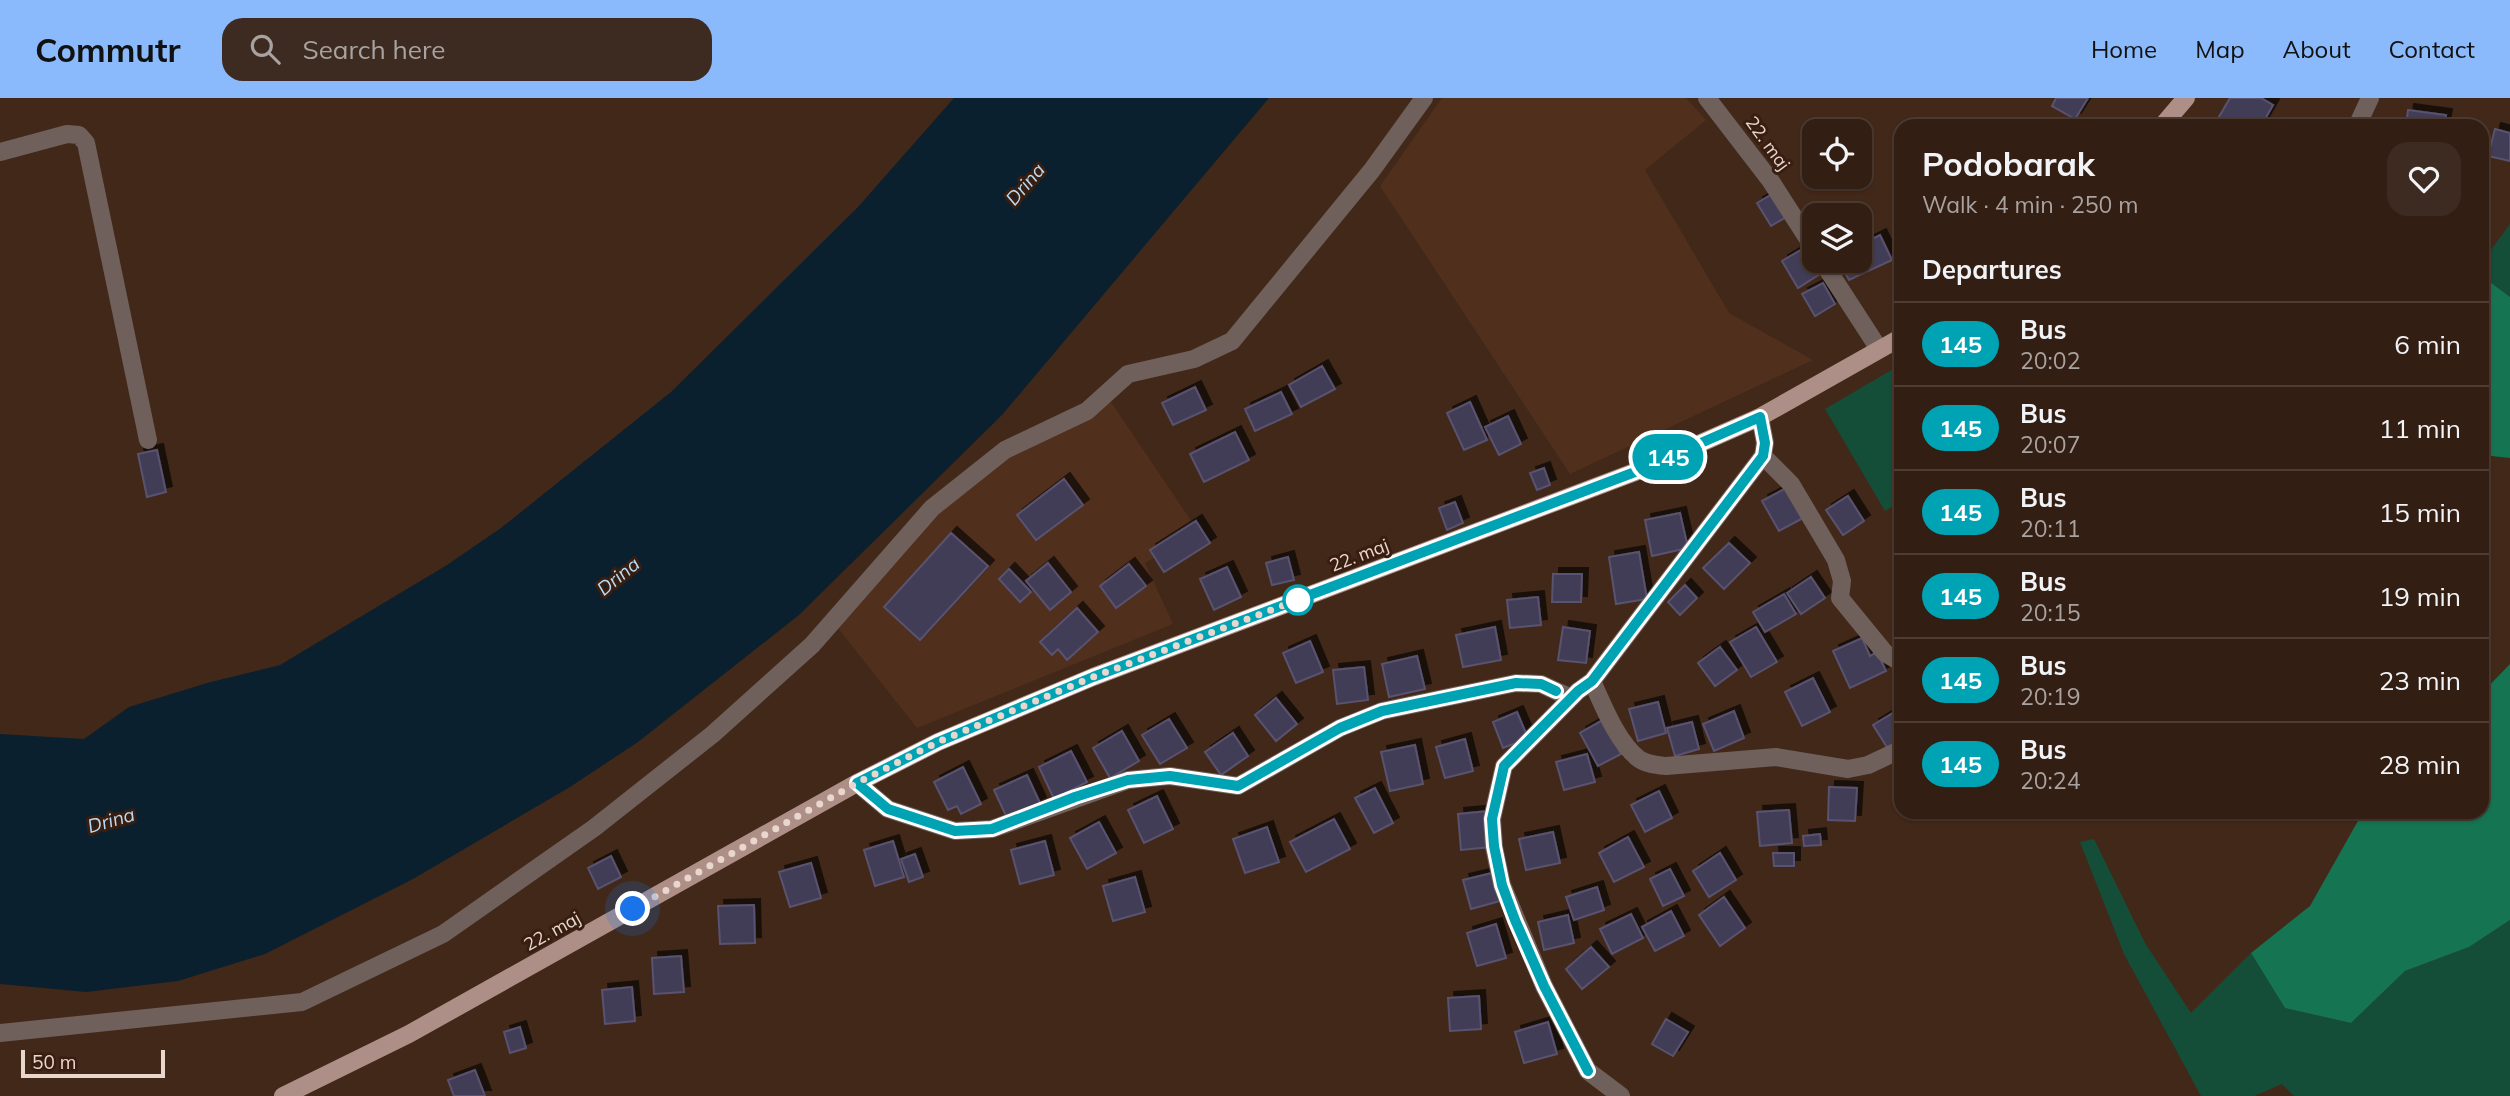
<!DOCTYPE html>
<meta charset="utf-8">
<style>
:root{--surface:#321e13;--page:#3d2b21;--text:#f1f3f6;--muted:#a8a2a0;--line:#4d3c33;--accent:#8abafc}
body{margin:0;font-family:Mulish,sans-serif;background:var(--page);color:var(--text);height:100vh;display:flex;flex-direction:column;font-size:26px;white-space:nowrap}
*{box-sizing:border-box;margin:0}
p{font-size:23px;color:var(--muted)}
.icon{flex:none;width:38px;height:38px;fill:none;stroke:currentColor;stroke-width:2;stroke-linecap:round;stroke-linejoin:round}
.map{position:relative;flex:1;overflow:hidden}
.panel{position:absolute;left:1894px;top:21px;width:595px;height:700px;display:flex;flex-direction:column;background:var(--surface);border-radius:21px;box-shadow:0 2px 5px #0004,0 0 0 2px var(--line)}
.panel>*{flex:none}
.badge{padding:0 14px;border-radius:23px;font-size:24px;line-height:46px}
.controls{position:absolute;left:1802px;top:21px;display:grid;gap:14px}
.controls a{display:grid;place-items:center;width:70px;height:70px;border-radius:14px;background:var(--surface);box-shadow:0 2px 5px #0004,0 0 0 2px var(--line);font-size:35px}
.scale{position:absolute;left:21px;bottom:18px;width:144px;box-sizing:border-box;padding-left:7px;border:4px solid #e9d7ce;border-top:0;font-size:19px;line-height:24px;white-space:nowrap;color:#e9d7ce;-webkit-text-stroke:5px #381e10;paint-order:stroke}
.you{position:absolute;width:35px;height:35px;margin:-18px;border:5px solid #fff;border-radius:50%;background:#1a73e8;box-shadow:0 0 0 10px #1a73e833}
.map>.badge{position:absolute;translate:-50% -50%;box-shadow:0 0 0 4px #fff}
h2{padding:0 28px;font-size:26px;line-height:63px}
.round{display:grid;place-items:center;flex:none;width:74px;height:74px;border-radius:21px;background:var(--page)}
.overview{display:flex;align-items:center;justify-content:space-between;height:119px;padding:0 28px}
h1{font-size:33px;font-weight:700;line-height:52px}
ul{padding:0;list-style:none}
li{display:flex;align-items:center;gap:21px;height:84px;padding:0 28px;border-top:2px solid var(--line)}
li div{flex:1}
li b{display:block;font-size:26px}
li em{font-style:normal}
li .badge{min-width:77px;font-weight:700;text-align:center}
header{display:flex;align-items:center;gap:42px;box-sizing:border-box;height:98px;padding:0 35px;background:var(--accent);color:#111}
header strong{font-size:33px}
nav{display:flex;gap:38px;margin-inline-start:auto;font-size:24px}
.search{width:490px;height:63px;background:var(--page);display:flex;align-items:center;gap:18px;box-sizing:border-box;padding:0 24px;border-radius:21px;color:var(--muted);font-size:26px}
.map>svg:first-child{display:block}
.built{fill:#502f1d}
.green{fill:#144e38}
.forest{fill:#157553}
.water{fill:#0a202f}
.building{fill:#433c57;stroke:#59526f;stroke-width:2;filter:url(#shadow)}
.lines{fill:none;stroke-linecap:round;stroke-linejoin:round}
.street{stroke:#6f605c;stroke-width:18}
.primary{stroke:#ae8f87;stroke-width:18}
.line-casing{stroke:#fff;stroke-width:16}
.line{stroke:#00a3b4;stroke-width:10}
.walk{stroke:#e9d7ce;stroke-width:7;stroke-dasharray:0 12.6}
.stop-dot{fill:#fff;stroke:#00a3b4;stroke-width:3.5}
.labels{text-anchor:middle;dominant-baseline:central;stroke-width:6;stroke-linejoin:round;paint-order:stroke}
.street-label{font-size:18px;fill:#e9d7ce;stroke:#381e10}
.water-label{font-size:19px;font-style:italic;fill:#b8dbf5;stroke:#381e10}
</style>
<header>
<strong>Commutr</strong>
<div class="search"><svg class="icon" aria-label="search" viewBox="0 0 24 24"><circle cx="10" cy="10" r="6"/><path d="M15 15l6 6"/></svg>Search here</div>
<nav><a>Home</a><a>Map</a><a>About</a><a>Contact</a></nav>
</header>
<div class="map">
<svg width="2510" height="998" viewBox="0 0 2510 998">
<defs>
<filter id="shadow"><feDropShadow dx="6" dy="-6" stdDeviation="0" flood-color="#0009"/></filter>
</defs>
<rect width="100%" height="100%" fill="#422819"/>
<!-- built -->
<path class="built" d="M1442 0H1686L1706 22 1645 72 1729 215 1813 262 1570 376 1380 88Z
M1111 304 1198 433 1145 465 1173 526 917 630 837 529 928 424 997 366 1088 319Z"/>
<!-- green -->
<path class="green" d="M2510 126V199L2482 178V164Z
M1900 267V404L1885 413 1825 311Z
M2094 741 2145 845 2191 915 2251 855 2285 910 2351 925 2405 873 2469 849 2510 822V998H2294L2282 986 2254 998H2201L2124 856 2080 744Z"/>
<!-- forest -->
<path class="forest" d="M2482 178 2510 199V360L2482 357Z
M2510 566V822L2469 849 2405 873 2351 925 2285 910 2251 855 2310 808 2363 714H2482V595Z"/>
<!-- water -->
<path class="water" d="M954 0H1269L1002 317 799 517 638 644 570 689 413 781 265 856 178 883 86 894 0 886V636L84 641 129 609 207 585 280 567 447 467 501 430 671 294 858 109Z"/>
<!-- building -->
<path class="building" d="M2056 0H2088L2075 21 2052 8Z
M2230 0H2261L2273 7 2261 28H2223L2216 24Z
M2408 12 2446 17 2444 28H2406Z
M2495 31 2510 35V63L2488 58Z
M1774 95 1788 118 1771 128 1757 105Z
M1880 137 1892 162 1849 182 1839 163H1860V147Z
M1804 150 1820 176 1798 190 1782 163Z
M1823 185 1835 206 1815 218 1802 196Z
M1322 268 1335 291 1301 309 1289 287Z
M1195 289 1206 312 1173 327 1162 305Z
M1281 294 1292 316 1255 333 1245 311Z
M1470 304 1487 342 1464 352 1447 315Z
M1508 318 1521 346 1499 357 1485 329Z
M1235 334 1249 362 1204 384 1190 356Z
M157 352 166 394 147 399 138 356Z
M1544 370 1550 387 1537 392 1530 375Z
M1064 381 1083 407 1036 442 1017 417Z
M1788 389 1805 419 1779 433 1762 403Z
M1848 398 1864 423 1843 437 1826 412Z
M1455 404 1463 425 1447 432 1439 410Z
M1680 415 1688 450 1652 458 1645 422Z
M1196 423 1210 445 1164 474 1150 452Z
M951 435 988 468 920 542 884 509Z
M1729 445 1750 465 1724 491 1703 470Z
M1639 454 1647 501 1616 506 1609 459Z
M1288 459 1294 482 1272 487 1266 465Z
M1048 465 1071 494 1050 512 1026 483Z
M1129 466 1146 488 1116 510 1100 488Z
M1227 469 1241 499 1214 512 1200 481Z
M1009 471 1031 494 1020 504 999 481Z
M1553 476H1582L1581 504H1552Z
M1811 479 1825 500 1801 516 1787 495Z
M1685 487 1697 500 1680 517 1668 504Z
M1784 496 1796 516 1765 534 1753 514Z
M1538 499 1541 527 1510 530 1507 502Z
M1077 510 1098 534 1067 562 1058 551 1052 557 1040 544Z
M1495 529 1501 562 1463 569 1456 537Z
M1563 529 1590 533 1586 565 1558 562Z
M1756 529 1777 564 1751 579 1730 544Z
M1862 540 1870 558 1877 554 1886 573 1850 590 1833 553Z
M1310 543 1323 574 1296 585 1283 555Z
M1720 549 1737 572 1715 588 1698 565Z
M1417 558 1425 591 1389 599 1382 566Z
M1364 569 1368 602 1337 606 1333 572Z
M1813 580 1830 614 1802 628 1785 594Z
M1276 600 1297 626 1276 643 1255 617Z
M1658 604 1666 635 1638 643 1629 611Z
M1898 612 1900 616V648L1890 654 1873 627Z
M1734 613 1744 640 1714 653 1703 626Z
M1517 614 1528 640 1503 650 1493 624Z
M1169 621 1187 650 1160 666 1142 637Z
M1603 622 1621 656 1598 668 1580 635Z
M1692 624 1699 651 1675 658 1667 630Z
M1122 633 1139 663 1110 680 1093 650Z
M1233 635 1248 658 1221 677 1205 654Z
M1465 641 1473 673 1445 680 1436 649Z
M1415 647 1423 686 1390 693 1381 654Z
M1071 653 1087 684 1054 701 1039 669Z
M1587 656 1595 684 1564 692 1556 664Z
M963 669 981 706 961 716 957 708 948 712 934 684Z
M1027 677 1040 705 1007 720 994 692Z
M1829 689 1857 690 1855 723 1828 722Z
M1375 690 1393 725 1374 735 1355 700Z
M1659 693 1672 720 1645 734 1631 707Z
M1157 698 1173 731 1144 745 1128 712Z
M1789 712 1792 745 1760 748 1757 714Z
M1488 713 1491 749 1461 752 1458 716Z
M1334 721 1350 751 1306 774 1290 744Z
M1099 724 1116 755 1087 771 1070 740Z
M1267 729 1279 764 1245 775 1233 741Z
M1553 734 1560 765 1526 772 1519 741Z
M1820 736 1821 747 1804 748 1803 738Z
M1628 739 1644 769 1614 784 1599 755Z
M893 743 904 779 875 788 864 752Z
M1045 743 1054 777 1020 786 1011 752Z
M1720 755 1736 782 1709 799 1693 773Z
M1773 755H1794V768H1774Z
M915 756 923 779 909 784 901 761Z
M611 758 621 779 598 791 588 770Z
M811 765 821 800 790 809 779 774Z
M1670 771 1684 798 1663 808 1650 781Z
M1492 775 1500 803 1471 811 1463 782Z
M1135 779 1145 814 1113 823 1103 788Z
M1597 789 1604 812 1574 822 1566 799Z
M1724 799 1745 830 1720 848 1699 817Z
M754 807 755 845 720 846 718 808Z
M1671 813 1684 838 1655 853 1642 829Z
M1631 816 1643 840 1612 856 1600 831Z
M1568 817 1574 845 1544 852 1538 824Z
M1496 826 1506 860 1477 868 1467 835Z
M1591 849 1609 869 1582 891 1566 871Z
M681 858 684 894 654 896 652 860Z
M632 889 635 923 605 926 602 892Z
M1479 898 1481 931 1450 933 1448 900Z
M1666 921 1688 934 1673 958 1652 946Z
M1548 924 1557 956 1524 965 1515 934Z
M520 929 526 950 510 955 504 934Z
M475 972 485 998H454L448 982Z"/>
<g class="lines">
<!-- street -->
<path class="street" d="M1707 0 1770 82 1815 152
M2357 28 2370 0
M0 54 67 36 79 37 86 45 148 342
M1822 163 1879 251
M1763 358 1791 386 1836 462 1842 483 1840 500 1885 555 1895 561H1900
M1592 583C1603 607 1617 644 1639 661 1646 666 1657 667 1666 668L1776 659 1848 671 1868 667 1900 652
M857 685 888 711 955 733 992 731 1128 682 1170 678 1238 688 1340 630 1382 613 1516 585 1541 586 1571 600
M0 935 302 904 443 836 594 730 713 636 812 547 932 410 1005 352 1087 313 1128 276 1194 261 1232 243 1372 72 1424 0
M1621 998 1588 973 1544 888 1502 787 1494 749 1492 721 1504 668 1578 593 1592 583 1763 358 1765 345 1760 319"/>
<!-- primary -->
<path class="primary" d="M2162 28 2186 0
M283 998 409 936 857 685 938 644 1093 579 1635 374 1760 319 1900 240"/>
</g>
<g class="lines">
<!-- line casing -->
<g class="line-casing">
<path id="line" d="M1556 593 1541 586 1516 585 1382 613 1340 630 1238 688 1170 678 1128 682 1075 699 992 731 955 733 888 711 857 685 938 644 1093 579 1635 374 1760 319 1765 345 1763 358 1592 583 1578 593 1504 668 1492 721 1494 748 1502 787 1515 822 1544 888 1588 973"/>
</g>
<!-- line -->
<use href="#line" class="line"/>
<!-- walk -->
<path class="walk" d="M633 811 857 685 938 644 1093 579 1298 502"/>
</g>
<!-- markers -->
<circle class="stop-dot" cx="1298" cy="502" r="14"/>
<g class="labels">
<!-- street labels -->
<g class="street-label">
<text transform="translate(1768 45) rotate(54)">22. maj</text>
<text transform="translate(1359 457) rotate(-21)">22. maj</text>
<text transform="translate(552 833) rotate(-29)">22. maj</text>
</g>
<!-- water labels -->
<g class="water-label">
<text transform="translate(1025 86) rotate(-49)">Drina</text>
<text transform="translate(618 478) rotate(-39)">Drina</text>
<text transform="translate(111 722) rotate(-16)">Drina</text>
</g>
</g>
</svg>
<div class="controls">
<a><svg class="icon" aria-label="locate" viewBox="0 0 24 24"><circle cx="12" cy="12" r="6"/><path d="M12 2v4M12 18v4M2 12h4M18 12h4"/></svg></a>
<a><svg class="icon" aria-label="layers" viewBox="0 0 24 24"><path d="M12 4l9 5-9 5-9-5zM3 14l9 5 9-5"/></svg></a>
</div>
<div class="scale">50 m</div>
<div class="you" style="left:633px;top:811px"></div>
<b class="badge" style="left:1668px;top:359px;background:#00a3b4;color:#fff">145</b>
<section class="panel">
<div class="overview"><div><h1>Podobarak</h1><p>Walk · 4 min · 250 m</p></div><a class="round"><svg class="icon" aria-label="heart" viewBox="0 0 24 24"><path d="M12 20l-8-8c-3-5 5-10 8-4 3-6 11-1 8 4z"/></svg></a></div>
<h2>Departures</h2>
<ul>
<li><span class="badge" style="background:#00a3b4;color:#fff">145</span><div><b>Bus</b><p>20:02</p></div><em>6 min</em></li>
<li><span class="badge" style="background:#00a3b4;color:#fff">145</span><div><b>Bus</b><p>20:07</p></div><em>11 min</em></li>
<li><span class="badge" style="background:#00a3b4;color:#fff">145</span><div><b>Bus</b><p>20:11</p></div><em>15 min</em></li>
<li><span class="badge" style="background:#00a3b4;color:#fff">145</span><div><b>Bus</b><p>20:15</p></div><em>19 min</em></li>
<li><span class="badge" style="background:#00a3b4;color:#fff">145</span><div><b>Bus</b><p>20:19</p></div><em>23 min</em></li>
<li><span class="badge" style="background:#00a3b4;color:#fff">145</span><div><b>Bus</b><p>20:24</p></div><em>28 min</em></li>
</ul>
</section>
</div>
